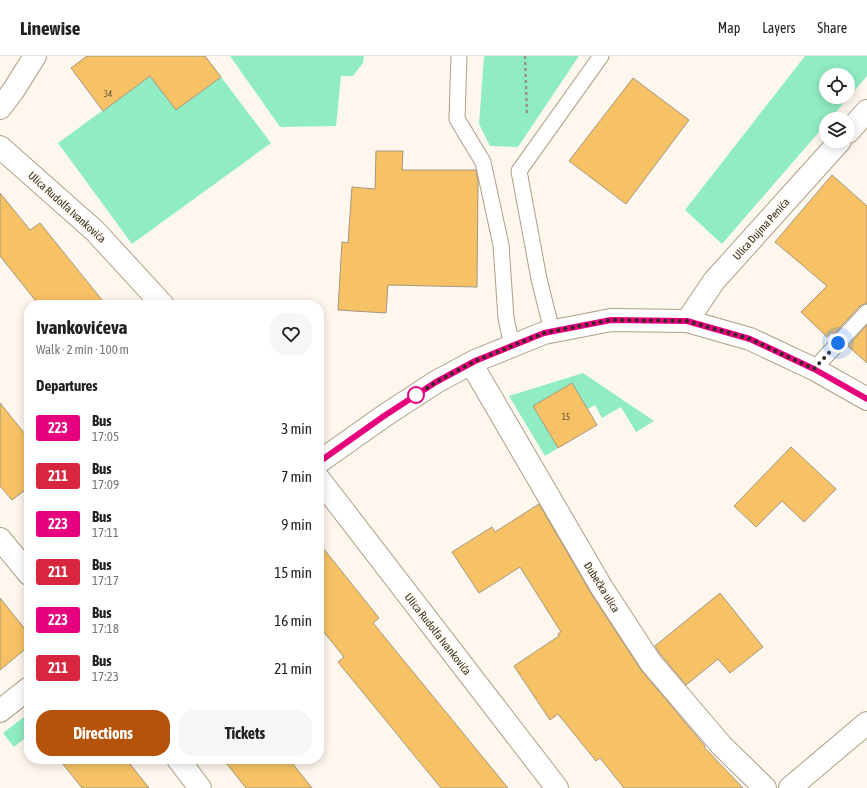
<!DOCTYPE html>
<meta charset="utf-8">
<style>
:root{--surface:#fff;--page:#f6f6f6;--text:#222;--muted:#767676;--line:#e0e0e0;--accent:#b45309}
body{margin:0;font-family:"Asap Condensed",sans-serif;background:var(--page);color:var(--text);height:100vh;display:flex;flex-direction:column;font-size:15px;white-space:nowrap}
*{box-sizing:border-box;margin:0}
p{font-size:13px;color:var(--muted)}
.icon{flex:none;width:22px;height:22px;fill:none;stroke:currentColor;stroke-width:2;stroke-linecap:round;stroke-linejoin:round}
.map{position:relative;flex:1;overflow:hidden}
.drawer{position:absolute;left:24px;top:244px;width:300px;height:464px;display:flex;flex-direction:column;background:var(--surface);border-radius:16px;box-shadow:0 2px 10px #0003}
.drawer>*{flex:none}
.badge{padding:0 8px;border-radius:3px;font-size:14px;line-height:26px}
.controls{position:absolute;left:819px;top:12px;display:grid;gap:8px}
.controls a{display:grid;place-items:center;width:36px;height:36px;border-radius:50%;background:var(--surface);box-shadow:0 2px 10px #0003;font-size:20px}
.you{position:absolute;width:20px;height:20px;margin:-10px;border:3px solid #fff;border-radius:50%;background:#1a73e8;box-shadow:0 0 0 6px #1a73e833}
.map>.badge{position:absolute;translate:-50% -50%;box-shadow:0 0 0 2px #fff}
h2{padding:0 12px;font-size:15px;line-height:36px}
.round{display:grid;place-items:center;flex:none;width:42px;height:42px;border-radius:16px;background:var(--page)}
.head{display:flex;align-items:center;justify-content:space-between;height:68px;padding:0 12px}
h1{font-size:19px;font-weight:700;line-height:30px}
.button{display:flex;gap:8px;margin-top:auto;padding:8px 12px}
.button a{flex:1;height:46px;border-radius:16px;background:var(--accent);color:#fff;font-size:16px;font-weight:700;line-height:46px;text-align:center}
.button a+a{background:var(--page);color:var(--text)}
ul{padding:0;list-style:none}
li{display:flex;align-items:center;gap:12px;height:48px;padding:0 12px}
li div{flex:1}
li b{display:block;font-size:15px}
li em{font-style:normal}
li .badge{min-width:44px;font-weight:700;text-align:center}
header{display:flex;align-items:center;gap:24px;box-sizing:border-box;height:56px;padding:0 20px;background:var(--surface);border-bottom:1px solid var(--line)}
header strong{font-size:19px}
nav{display:flex;gap:22px;margin-inline-start:auto;font-size:14px}
.map>svg:first-child{display:block}
.green{fill:#90ecc3;fill-rule:evenodd}
.building{fill:#f6c265;stroke:#a5967d}
.lines{fill:none;stroke-linecap:round;stroke-linejoin:round}
.lane-casing{stroke:#ae9f86;stroke-width:17}
.street-casing{stroke:#ae9f86;stroke-width:24}
.path{stroke:#979187;stroke-width:2.5;stroke-dasharray:3 3;stroke-linecap:butt}
.lane{stroke:#fff;stroke-width:15}
.street{stroke:#fff;stroke-width:22}
.line-casing{stroke:#fff;stroke-width:9}
.line{stroke:#e6007e;stroke-width:6}
.walk{stroke:#322c22;stroke-width:4;stroke-dasharray:0 7.2}
.stop-dot{fill:#fff;stroke:#e6007e;stroke-width:2}
.labels{text-anchor:middle;dominant-baseline:central;stroke-width:3;stroke-linejoin:round;paint-order:stroke}
.number-label{font-size:9px;fill:#635233}
.street-label{font-size:11px;fill:#322c22;stroke:#fef7ed}
</style>
<header>
<strong>Linewise</strong>
<nav><a>Map</a><a>Layers</a><a>Share</a></nav>
</header>
<div class="map">
<svg width="867" height="732" viewBox="0 0 867 732">
<rect width="100%" height="100%" fill="#fef7ed"/>
<!-- green -->
<path class="green" d="M230 0H364L363 7 353 20H341L336 70 280 71Z
M484 0H579L518 91 490 90 479 68Z
M805 0H867V20L830 63H826V68L722 188 685 154ZM826 19H848V41H826Z
M150 20 176 54 221 21 271 87 132 188 58 87Z
M583 317 654 365 636 376 621 351 602 362 595 349 588 353 572 327 533 350 558 392 545 400 509 340Z
M29 657V679L14 691 3 677Z"/>
<!-- building -->
<path class="building" d="M87 0H205L221 21 176 54 150 20 103 55 71 12Z
M633 22 689 64 626 148 569 105Z
M376 95H403L402 114H476L478 125 477 231 388 229 386 257 338 254 342 186 348 187 352 131 375 133Z
M832 119 867 150V247L860 250 834 278 832 276 827 281 801 256 827 230 775 186Z
M0 137 30 174 40 167 106 249H39L0 200Z
M867 269V307L848 290Z
M572 327 597 369 558 392 533 350Z
M0 347 29 383V431L12 444 0 430Z
M791 391 836 433 804 466 782 445 756 471 734 450Z
M539 448 592 539 641 614 705 690 704 691 743 732H624L600 702 596 705 558 658 550 664 514 610 559 580 558 578 561 576 520 511 479 537 452 496 492 471 495 476Z
M319 487 379 562 373 567 508 732H441L338 606 344 601 319 570Z
M720 537 763 591 730 617 718 603 686 629 661 599 655 590Z
M0 542 29 578V590L0 614Z
M59 703H126L149 732H82Z
M223 703H289L312 732H246Z"/>
<g class="lines">
<!-- lane casing -->
<g class="lane-casing">
<path id="lane" d="M459 0 457 63 483 106 501 189 506 262 512 290
M552 275 539 223 519 115 601 0
M814 313 867 256"/>
</g>
<!-- street casing -->
<g class="street-casing">
<path id="street" d="M0 52 13 35 35 0
M848 76 867 55
M0 91 95 175 163 249
M687 265 714 225 840 85
M471 307 602 532 651 607 722 690 765 732
M319 406 384 360 436 326 475 305 544 277 611 264 687 265 750 283 814 313 867 343
M319 423 557 732
M0 483 29 518
M0 655 29 632
M178 703 200 732
M790 732 867 667"/>
</g>
<!-- path -->
<path class="path" d="M525 0 527 59"/>
<!-- lane -->
<use href="#lane" class="lane"/>
<!-- street -->
<use href="#street" class="street"/>
</g>
<g class="lines">
<!-- line casing -->
<g class="line-casing">
<path id="line" d="M319 406 384 360 436 326 475 305 544 277 611 264 687 265 750 283 814 313 867 343"/>
</g>
<!-- line -->
<use href="#line" class="line"/>
<!-- walk -->
<path class="walk" d="M416 339 413 342 436 326 475 305 544 277 611 264 687 265 750 283 814 313 838 287"/>
</g>
<!-- markers -->
<circle class="stop-dot" cx="416" cy="339" r="8"/>
<g class="labels">
<!-- number labels -->
<g class="number-label">
<text x="108" y="38">34</text>
<text x="566" y="361">15</text>
</g>
<!-- street labels -->
<g class="street-label">
<text transform="translate(67 151) rotate(42)">Ulica Rudolfa Ivankovića</text>
<text transform="translate(761 173) rotate(-48)">Ulica Dujma Penića</text>
<text transform="translate(602 531) rotate(58)">Dubečka ulica</text>
<text transform="translate(438 578) rotate(52)">Ulica Rudolfa Ivankovića</text>
</g>
</g>
</svg>
<div class="controls">
<a><svg class="icon" aria-label="locate" viewBox="0 0 24 24"><circle cx="12" cy="12" r="6"/><path d="M12 2v4M12 18v4M2 12h4M18 12h4"/></svg></a>
<a><svg class="icon" aria-label="layers" viewBox="0 0 24 24"><path d="M12 4l9 5-9 5-9-5zM3 14l9 5 9-5"/></svg></a>
</div>
<div class="you" style="left:838px;top:287px"></div>
<section class="drawer">
<div class="head"><div><h1>Ivankovićeva</h1><p>Walk · 2 min · 100 m</p></div><a class="round"><svg class="icon" aria-label="heart" viewBox="0 0 24 24"><path d="M12 20l-8-8c-3-5 5-10 8-4 3-6 11-1 8 4z"/></svg></a></div>
<h2>Departures</h2>
<ul>
<li><span class="badge" style="background:#e6007e;color:#fff">223</span><div><b>Bus</b><p>17:05</p></div><em>3 min</em></li>
<li><span class="badge" style="background:#d7263d;color:#fff">211</span><div><b>Bus</b><p>17:09</p></div><em>7 min</em></li>
<li><span class="badge" style="background:#e6007e;color:#fff">223</span><div><b>Bus</b><p>17:11</p></div><em>9 min</em></li>
<li><span class="badge" style="background:#d7263d;color:#fff">211</span><div><b>Bus</b><p>17:17</p></div><em>15 min</em></li>
<li><span class="badge" style="background:#e6007e;color:#fff">223</span><div><b>Bus</b><p>17:18</p></div><em>16 min</em></li>
<li><span class="badge" style="background:#d7263d;color:#fff">211</span><div><b>Bus</b><p>17:23</p></div><em>21 min</em></li>
</ul>
<div class="button"><a>Directions</a><a>Tickets</a></div>
</section>
</div>
